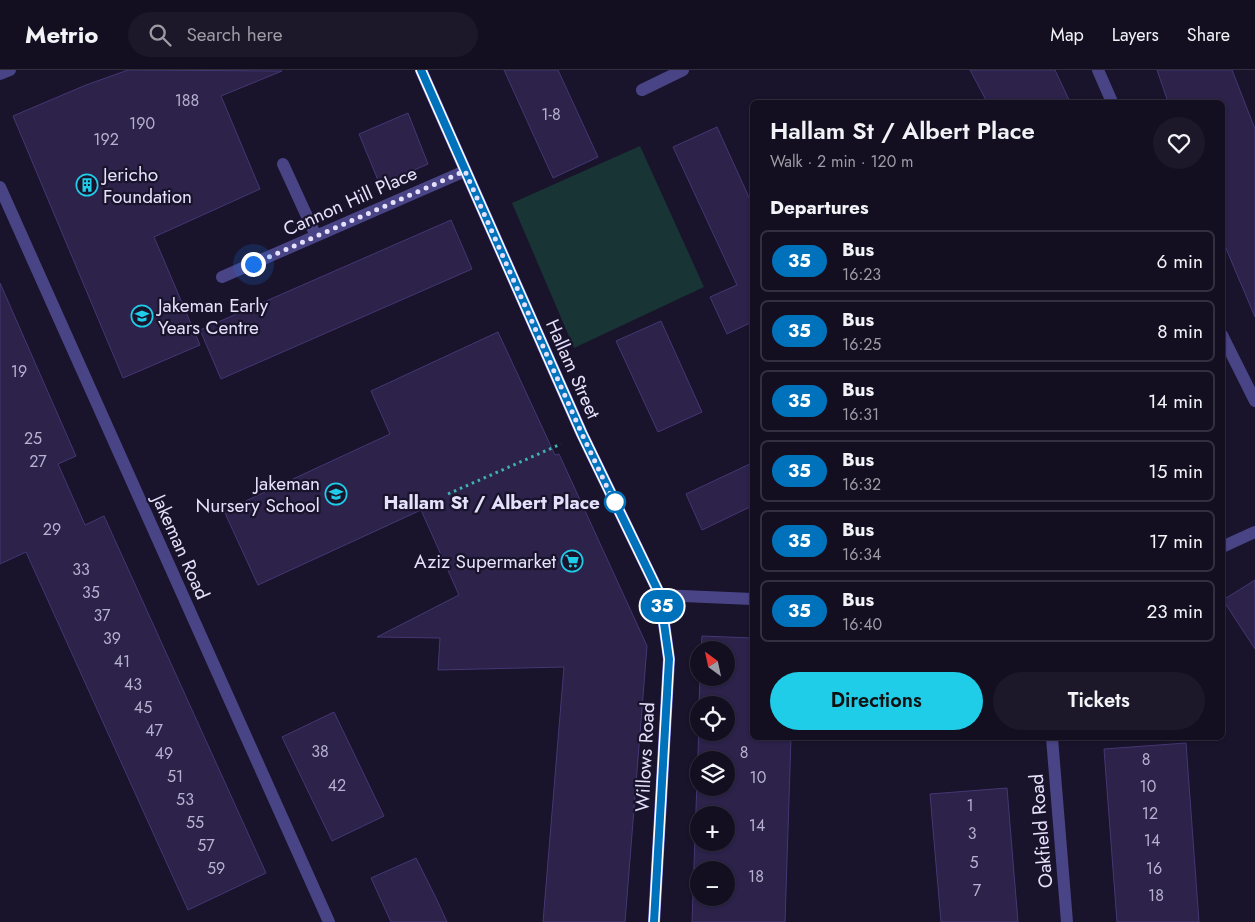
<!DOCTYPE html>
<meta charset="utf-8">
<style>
:root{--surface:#130f20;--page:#1c1829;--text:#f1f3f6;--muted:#9d9ca5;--line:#322f3e;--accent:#20cde9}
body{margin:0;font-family:Jost,sans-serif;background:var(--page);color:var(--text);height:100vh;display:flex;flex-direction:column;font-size:19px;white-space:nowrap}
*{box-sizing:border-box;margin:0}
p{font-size:16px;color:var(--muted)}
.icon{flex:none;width:28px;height:28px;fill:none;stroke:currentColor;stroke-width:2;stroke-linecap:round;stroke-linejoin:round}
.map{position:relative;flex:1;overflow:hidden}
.details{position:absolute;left:750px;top:30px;width:475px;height:640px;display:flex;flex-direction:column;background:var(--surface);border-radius:8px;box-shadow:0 1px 4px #0004,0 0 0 1px var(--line)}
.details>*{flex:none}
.badge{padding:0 10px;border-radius:16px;font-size:18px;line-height:32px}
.needle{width:32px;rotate:327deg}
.controls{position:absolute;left:690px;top:571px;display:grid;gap:10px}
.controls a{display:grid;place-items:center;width:45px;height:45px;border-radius:50%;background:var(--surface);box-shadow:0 1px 4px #0004,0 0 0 1px var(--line);font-size:25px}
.you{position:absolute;width:25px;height:25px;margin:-12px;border:4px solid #fff;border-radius:50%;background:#1a73e8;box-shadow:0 0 0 8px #1a73e833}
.map>.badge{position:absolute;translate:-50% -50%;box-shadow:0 0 0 2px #fff}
h2{padding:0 20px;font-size:19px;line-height:45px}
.round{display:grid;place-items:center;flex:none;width:52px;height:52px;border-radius:26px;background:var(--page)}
.overview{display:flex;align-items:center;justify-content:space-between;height:85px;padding:0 20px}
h1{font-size:24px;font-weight:600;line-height:38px}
.button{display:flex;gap:10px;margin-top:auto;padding:10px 20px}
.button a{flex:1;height:58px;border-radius:30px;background:var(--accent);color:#111;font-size:20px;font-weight:600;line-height:58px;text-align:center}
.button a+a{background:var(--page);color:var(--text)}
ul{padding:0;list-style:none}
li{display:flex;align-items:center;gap:15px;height:62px;margin:0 10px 8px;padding:0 10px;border:2px solid var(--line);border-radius:8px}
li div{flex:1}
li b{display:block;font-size:19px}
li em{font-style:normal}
li .badge{min-width:55px;font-weight:700;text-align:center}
header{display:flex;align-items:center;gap:30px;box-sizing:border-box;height:70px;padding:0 25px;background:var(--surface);border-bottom:1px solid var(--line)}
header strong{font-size:24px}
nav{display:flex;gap:28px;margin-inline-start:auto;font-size:18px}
.search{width:350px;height:45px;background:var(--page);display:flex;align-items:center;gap:12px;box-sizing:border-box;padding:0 18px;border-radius:28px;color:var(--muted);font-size:19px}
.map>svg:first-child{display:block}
.green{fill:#183434}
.building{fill:#2c224a;stroke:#453774;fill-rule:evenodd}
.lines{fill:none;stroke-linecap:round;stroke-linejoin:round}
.path{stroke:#3eb3b1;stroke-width:3;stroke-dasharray:2.5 4;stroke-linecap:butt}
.lane{stroke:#494485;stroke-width:12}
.street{stroke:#494485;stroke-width:12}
.secondary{stroke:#8982f3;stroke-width:12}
.line-casing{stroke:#fff;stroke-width:11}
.line{stroke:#0072bc;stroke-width:8}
.walk{stroke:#e5e1fc;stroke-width:5;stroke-dasharray:0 9}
.stop-dot{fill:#fff;stroke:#0072bc;stroke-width:2.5}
.labels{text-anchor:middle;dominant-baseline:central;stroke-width:4.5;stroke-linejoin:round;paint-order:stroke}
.number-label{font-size:16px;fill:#b7b1d0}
.poi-label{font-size:19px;fill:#e5e1fc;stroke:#19142b;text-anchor:start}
.street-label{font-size:19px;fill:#e5e1fc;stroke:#19142b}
.stop-label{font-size:19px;font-weight:bold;fill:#e5e1fc;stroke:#19142b;text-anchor:end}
</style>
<header>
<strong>Metrio</strong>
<div class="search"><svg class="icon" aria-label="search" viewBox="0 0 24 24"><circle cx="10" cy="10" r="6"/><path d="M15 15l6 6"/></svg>Search here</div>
<nav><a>Map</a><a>Layers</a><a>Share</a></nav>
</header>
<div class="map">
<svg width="1255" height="852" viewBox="0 0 1255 852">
<rect width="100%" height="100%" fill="#19142b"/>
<!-- green -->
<path class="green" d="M640 76 704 217 574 278 512 133Z"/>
<!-- building -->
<path class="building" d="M128 0 282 1 221 26 260 119 154 167 200 275 123 308 13 46 86 15Z
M504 0H558L598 87 553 108Z
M970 0H1055L1070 32H987Z
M1157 0H1232L1255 59V247L1222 169V32H1168Z
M408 43 428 94 380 115 359 64Z
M717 57 752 134V252L727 264 710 227 737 215 673 77Z
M451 150 472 199 221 309 200 260Z
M0 213 76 386 58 394 85 455 104 446 266 803 188 840 26 482 0 494Z
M661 251 702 342 658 362 616 271Z
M498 262 555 385 559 384 647 576 625 852H543L564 597 438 600 440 568 377 567 459 525 421 440 258 515 224 441 390 364 371 321Z
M752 393V436L702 460 686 424Z
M1255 510V579L1223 530Z
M702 566 752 568V668H791L785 852H692L699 655V662H726V635H699L700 608H726V580H701ZM699 690H726V718H699ZM699 745H726V772H699ZM699 800H726V828H699Z
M334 642 384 746 332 771 282 667Z
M1186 673 1199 852H1117L1104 679Z
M1007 718 1018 852H941L930 724Z
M416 788 437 830 447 852H391L371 808Z"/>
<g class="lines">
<!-- path -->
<path class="path" d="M448 424 561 374"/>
<!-- lane -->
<path class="lane" d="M642 20 683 0"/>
<!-- street -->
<path class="street" d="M1098 0 1112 32
M0 4 10 0
M283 94 316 166
M0 117 329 852
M222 207 465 101
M1222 265 1255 331
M1222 477 1255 462
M660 525 752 529
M1052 668 1067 852"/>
<!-- secondary -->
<path class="secondary" d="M421 0 582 364 660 525 669 589 654 852"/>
</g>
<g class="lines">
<!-- line casing -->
<g class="line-casing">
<path id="line" d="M421 0 582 364 660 525 669 589 654 852"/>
</g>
<!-- line -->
<use href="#line" class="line"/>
<!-- walk -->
<path class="walk" d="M253 194 465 101 582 364 616 436 615 432"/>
</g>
<!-- icons -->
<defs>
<g id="building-ring" transform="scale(1.125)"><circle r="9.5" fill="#19142b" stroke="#20cde9" stroke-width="1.5"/><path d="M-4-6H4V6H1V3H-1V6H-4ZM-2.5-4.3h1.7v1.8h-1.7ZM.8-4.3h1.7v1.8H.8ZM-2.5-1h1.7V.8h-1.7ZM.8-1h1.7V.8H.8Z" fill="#20cde9"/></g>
<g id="school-ring" transform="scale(1.125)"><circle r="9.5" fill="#19142b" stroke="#20cde9" stroke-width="1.5"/><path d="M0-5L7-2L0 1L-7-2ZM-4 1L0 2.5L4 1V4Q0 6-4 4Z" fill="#20cde9"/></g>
<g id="supermarket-ring" transform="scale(1.125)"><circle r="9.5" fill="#19142b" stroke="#20cde9" stroke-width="1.5"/><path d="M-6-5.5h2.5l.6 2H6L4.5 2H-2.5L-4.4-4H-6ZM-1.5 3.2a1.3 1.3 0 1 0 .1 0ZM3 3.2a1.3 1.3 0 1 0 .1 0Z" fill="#20cde9"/></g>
</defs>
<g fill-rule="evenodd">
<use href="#building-ring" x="87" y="115"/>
<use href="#school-ring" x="142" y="246"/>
<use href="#school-ring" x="336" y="424"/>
<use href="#supermarket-ring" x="572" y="491"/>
</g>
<!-- markers -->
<circle class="stop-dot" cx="615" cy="432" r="10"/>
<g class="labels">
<!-- number labels -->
<g class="number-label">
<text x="187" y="30">188</text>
<text x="551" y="44">1-8</text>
<text x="142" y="53">190</text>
<text x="106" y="69">192</text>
<text x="19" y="301">19</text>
<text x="33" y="368">25</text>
<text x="38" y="391">27</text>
<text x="52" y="459">29</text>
<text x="81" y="499">33</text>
<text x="91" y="522">35</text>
<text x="102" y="545">37</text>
<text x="112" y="568">39</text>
<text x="122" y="591">41</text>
<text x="133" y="614">43</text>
<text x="143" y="637">45</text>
<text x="154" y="660">47</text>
<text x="320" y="681">38</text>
<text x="744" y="682">8</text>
<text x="164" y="683">49</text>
<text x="1146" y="689">8</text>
<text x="175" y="706">51</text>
<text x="758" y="707">10</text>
<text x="337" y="715">42</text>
<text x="1148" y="716">10</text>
<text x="185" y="729">53</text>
<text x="970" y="735">1</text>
<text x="1150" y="743">12</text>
<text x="195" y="752">55</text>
<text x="757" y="755">14</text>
<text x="972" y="763">3</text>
<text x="1152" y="770">14</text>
<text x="206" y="775">57</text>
<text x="974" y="792">5</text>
<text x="216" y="798">59</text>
<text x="1154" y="798">16</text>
<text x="756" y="806">18</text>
<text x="977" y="820">7</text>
<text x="1156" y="825">18</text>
</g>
<!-- poi labels -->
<g class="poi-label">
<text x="103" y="104">Jericho<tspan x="103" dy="22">Foundation</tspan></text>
<text x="158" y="235">Jakeman Early<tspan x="158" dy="22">Years Centre</tspan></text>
<text x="320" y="413" text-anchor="end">Jakeman<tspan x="320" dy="22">Nursery School</tspan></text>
<text x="556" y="491" text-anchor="end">Aziz Supermarket</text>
</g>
<!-- street labels -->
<g class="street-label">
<text transform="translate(350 131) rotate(-24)">Cannon Hill Place</text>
<text transform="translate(573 299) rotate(66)">Hallam Street</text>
<text transform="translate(181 477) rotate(66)">Jakeman Road</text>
<text transform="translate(645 687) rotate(-87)">Willows Road</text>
<text transform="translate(1041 761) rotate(-95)">Oakfield Road</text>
</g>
<!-- stop labels -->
<g class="stop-label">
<text x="600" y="432">Hallam St / Albert Place</text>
</g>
</g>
</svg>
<div class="controls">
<a><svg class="needle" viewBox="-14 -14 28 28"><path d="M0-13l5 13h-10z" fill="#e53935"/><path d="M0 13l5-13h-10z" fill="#9d9ca5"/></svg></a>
<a><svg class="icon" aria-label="locate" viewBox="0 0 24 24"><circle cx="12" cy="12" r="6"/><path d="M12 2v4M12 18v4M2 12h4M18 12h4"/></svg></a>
<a><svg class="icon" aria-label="layers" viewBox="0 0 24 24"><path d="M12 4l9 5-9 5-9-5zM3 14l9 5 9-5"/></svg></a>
<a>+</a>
<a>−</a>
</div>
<div class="you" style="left:253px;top:194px"></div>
<b class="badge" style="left:662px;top:536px;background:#0072bc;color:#fff">35</b>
<section class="details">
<div class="overview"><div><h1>Hallam St / Albert Place</h1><p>Walk · 2 min · 120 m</p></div><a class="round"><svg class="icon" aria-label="heart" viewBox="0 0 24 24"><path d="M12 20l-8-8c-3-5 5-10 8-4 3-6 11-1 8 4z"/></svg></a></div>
<h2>Departures</h2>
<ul>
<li><span class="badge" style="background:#0072bc;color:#fff">35</span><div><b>Bus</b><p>16:23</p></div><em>6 min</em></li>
<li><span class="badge" style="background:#0072bc;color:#fff">35</span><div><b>Bus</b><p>16:25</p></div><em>8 min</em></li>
<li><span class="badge" style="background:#0072bc;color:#fff">35</span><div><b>Bus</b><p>16:31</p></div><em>14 min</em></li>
<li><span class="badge" style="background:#0072bc;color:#fff">35</span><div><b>Bus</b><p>16:32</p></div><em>15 min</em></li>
<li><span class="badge" style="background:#0072bc;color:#fff">35</span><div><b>Bus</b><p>16:34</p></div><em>17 min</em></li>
<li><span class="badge" style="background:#0072bc;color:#fff">35</span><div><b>Bus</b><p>16:40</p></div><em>23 min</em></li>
</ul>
<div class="button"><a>Directions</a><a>Tickets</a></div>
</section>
</div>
